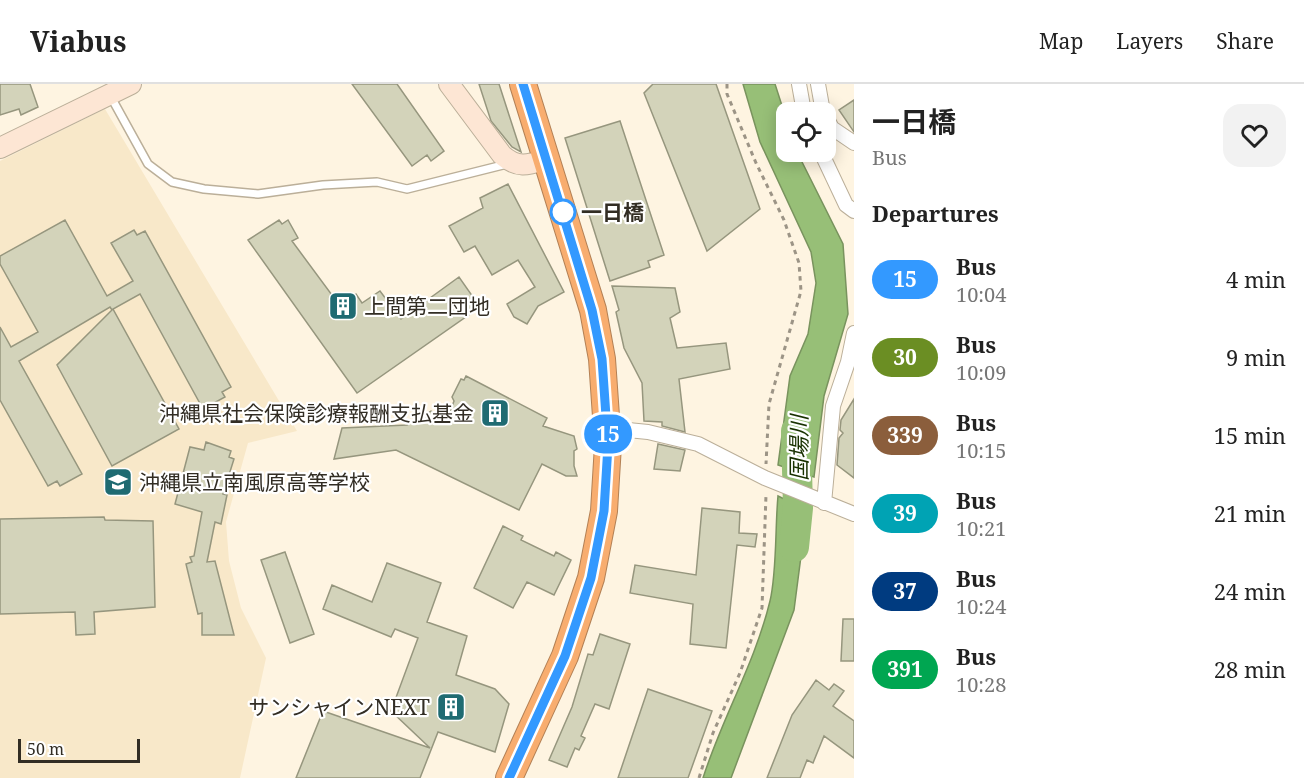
<!DOCTYPE html>
<meta charset="utf-8">
<style>
:root{--surface:#fff;--page:#f2f2f2;--text:#222;--muted:#767676;--line:#e0e0e0}
body{margin:0;font-family:"Noto Serif","Noto Sans JP",serif;background:var(--page);color:var(--text);height:100vh;display:flex;flex-direction:column;font-size:22px;white-space:nowrap}
*{box-sizing:border-box;margin:0}
p{font-size:20px;color:var(--muted)}
.icon{flex:none;width:33px;height:33px;fill:none;stroke:currentColor;stroke-width:2;stroke-linecap:round;stroke-linejoin:round}
.map{position:relative;flex:1;overflow:hidden}
.side{display:flex;flex-direction:column;background:var(--surface);width:450px}
.side>*{flex:none}
.badge{padding:0 12px;border-radius:20px;font-size:21px;line-height:39px}
.tools{position:absolute;left:776px;top:18px;display:grid;gap:12px}
.tools a{display:grid;place-items:center;width:60px;height:60px;border-radius:12px;background:var(--surface);box-shadow:0 3px 15px #0003;font-size:30px}
.scale{position:absolute;left:18px;bottom:15px;width:122px;box-sizing:border-box;padding-left:6px;border:3px solid #322d24;border-top:0;font-size:16px;line-height:21px;white-space:nowrap;color:#322d24;-webkit-text-stroke:4px #fff;paint-order:stroke}
.map>.badge{position:absolute;translate:-50% -50%;box-shadow:0 0 0 3px #fff}
h2{padding:0 18px;font-size:22px;line-height:54px}
.round{display:grid;place-items:center;flex:none;width:63px;height:63px;border-radius:18px;background:var(--page)}
.headline{display:flex;align-items:center;justify-content:space-between;height:102px;padding:0 18px}
h1{font-size:28px;font-weight:700;line-height:45px}
ul{padding:0;list-style:none}
li{display:flex;align-items:center;gap:18px;height:78px;padding:0 18px}
li div{flex:1}
li b{display:block;font-size:22px}
li em{font-style:normal}
li .badge{min-width:66px;font-weight:700;text-align:center}
header{display:flex;align-items:center;gap:36px;box-sizing:border-box;height:84px;padding:0 30px;background:var(--surface);border-bottom:2px solid var(--line)}
header strong{font-size:28px}
nav{display:flex;gap:33px;margin-inline-start:auto;font-size:21px}
main{display:flex;flex:1;min-height:0}
.map>svg:first-child{display:block}
.built{fill:#f8e8c9}
.water{fill:#97bf77;stroke:#79935e;stroke-width:1.5}
.lines{fill:none;stroke-linecap:round;stroke-linejoin:round}
.river{stroke:#97bf77;stroke-width:30}
.building{fill:#d3d3ba;stroke:#96967e;stroke-width:1.5}
.lane-casing{stroke:#bbaf99;stroke-width:10}
.street-casing{stroke:#bbaf99;stroke-width:16}
.secondary-casing{stroke:#bbaf99;stroke-width:22}
.highway-casing{stroke:#b38055;stroke-width:28}
.path{stroke:#9c9486;stroke-width:3;stroke-dasharray:4.5 4.5;stroke-linecap:butt}
.lane{stroke:#fff;stroke-width:7}
.street{stroke:#fff;stroke-width:14}
.secondary{stroke:#fde6d4;stroke-width:20}
.highway{stroke:#f8ad6f;stroke-width:26}
.line-casing{stroke:#fff;stroke-width:14}
.line{stroke:#39f;stroke-width:9}
.stop-dot{fill:#fff;stroke:#39f;stroke-width:3}
.labels{text-anchor:middle;dominant-baseline:central;stroke-width:4.5;stroke-linejoin:round;paint-order:stroke}
.stop-label{font-size:21px;font-weight:bold;fill:#322d24;stroke:#fff;text-anchor:start}
.poi-label{font-size:21px;fill:#322d24;stroke:#fff;text-anchor:start}
.water-label{font-size:22px;font-style:italic;fill:#193100;stroke:#fff}
</style>
<header>
<strong>Viabus</strong>
<nav><a>Map</a><a>Layers</a><a>Share</a></nav>
</header>
<main>
<div class="map">
<svg width="854" height="694" viewBox="0 0 854 694">
<rect width="100%" height="100%" fill="#fef4e1"/>
<!-- built -->
<path class="built" d="M105 25 297 347 248 359 226 438 229 477 241 524 266 574 240 694H0V77Z"/>
<!-- water -->
<path class="water" d="M743 0H775L786 34V68H797L843 160 848 230 824 312 814 393 778 381 790 292 808 250 816 199 811 168 760 58Z
M778 412 807 426 794 526 731 694H703C722 634 755 579 770 517 777 488 775 443 778 412Z"/>
<g class="lines">
<!-- river -->
<path class="river" d="M794 463 798 424 796 347"/>
</g>
<!-- building -->
<path class="building" d="M0 0H30L38 23 21 31 19 25 0 31Z
M352 0H397L444 67 431 77 427 71 412 82Z
M479 0H499L521 68 512 63 491 37Z
M653 0H716L760 125 707 167 644 9Z
M854 16V48L839 26Z
M620 37 664 171 648 177 650 183 610 197 565 54Z
M508 100 564 208 538 222 527 240 514 233 507 220 535 203 518 176 492 191 475 162 464 168 449 142 483 124 480 114Z
M65 136 107 212 133 197 111 159 134 146 137 151 145 147 231 303 222 308 225 313 203 325 140 210 113 225 179 345 112 382 57 281 112 226 110 223 19 277 82 390 60 402 57 397 48 402 0 316V243L11 263 38 248 0 180V172Z
M279 136 282 140 288 136 298 154 292 157 340 222 356 210 362 219 380 207 401 235 459 193 480 223 357 309 248 156Z
M612 202 675 204 680 228 670 234 677 264 726 259 730 285 679 295 685 348 662 342V338L644 337 642 299 624 264 616 228 619 226Z
M466 292 547 334 543 342 574 352 577 365 574 367V382L577 392H566L542 380 519 426 396 366 334 375 342 344 407 341 431 327 447 335 454 317 452 313 461 295 464 296Z
M854 315V394L837 381 839 354 843 349 840 346 841 336Z
M206 358 231 367 229 373 234 375 223 410 227 411 221 440 215 438 207 478 215 477 234 551H202V529L198 530 186 480 192 478 190 473 194 472 202 428 175 420 190 363 204 366Z
M658 360 685 366 680 387 654 385Z
M702 424 740 428 739 449 757 450 755 463 737 461 726 564 690 560 693 520 630 509 635 481 696 491Z
M104 433 105 436 153 437 155 523 94 528 95 550 76 551 75 528 0 530V435Z
M503 442 523 452 521 456 554 472 556 468 571 476 554 511 527 498 513 524 474 504Z
M285 468 314 550 290 559 261 476Z
M387 479 441 499 427 538 467 552 456 591 495 605 509 620 495 668 438 648 420 694H296L323 627 430 664 391 627 418 554 395 545 391 553 323 525 332 501 372 518Z
M843 535H854V577H841Z
M600 550 630 560 609 625 595 620 581 652 585 654 579 666 575 664 567 683 549 676 572 623 588 570 593 571Z
M816 596 829 606 834 600 844 607 833 622 854 637V674L824 652 813 679 807 676 800 694H767L792 631Z
M648 605 712 627 688 694H618Z"/>
<g class="lines">
<!-- lane casing -->
<g class="lane-casing">
<path id="lane" d="M111 13 148 80 172 98 204 105 258 110 323 101 377 98 407 105 507 80"/>
</g>
<!-- street casing -->
<g class="street-casing">
<path id="street" d="M799 0 804 28
M818 0 823 28
M825 31 832 44 854 59
M821 68 846 121 854 127
M608 344 648 348 698 360 765 394 854 430
M824 419 833 322 848 278 854 249"/>
</g>
<!-- secondary casing -->
<g class="secondary-casing">
<path id="secondary" d="M449 0 502 71C518 85 528 81 547 75
M0 64 131 0"/>
</g>
<!-- highway casing -->
<g class="highway-casing">
<path id="highway" d="M509 694 565 572 591 494 604 427 608 361 602 275 593 226 523 0"/>
</g>
<!-- path -->
<path class="path" d="M727 0V10L756 79 784 136 799 179 801 207 769 320 766 380
M699 694 713 649 740 589 762 524 766 411"/>
<!-- lane -->
<use href="#lane" class="lane"/>
<!-- street -->
<use href="#street" class="street"/>
<!-- secondary -->
<use href="#secondary" class="secondary"/>
<!-- highway -->
<use href="#highway" class="highway"/>
</g>
<g class="lines">
<!-- line casing -->
<g class="line-casing">
<path id="line" d="M509 694 565 572 591 494 604 427 608 361 602 275 592 226 523 0"/>
</g>
<!-- line -->
<use href="#line" class="line"/>
</g>
<!-- icons -->
<defs>
<g id="building-square" transform="scale(1.5)"><rect x="-9" y="-9" width="18" height="18" rx="4" fill="#1f6b72" stroke="#fff"/><path d="M-4-6H4V6H1V3H-1V6H-4ZM-2.5-4.3h1.7v1.8h-1.7ZM.8-4.3h1.7v1.8H.8ZM-2.5-1h1.7V.8h-1.7ZM.8-1h1.7V.8H.8Z" fill="#fff"/></g>
<g id="school-square" transform="scale(1.5)"><rect x="-9" y="-9" width="18" height="18" rx="4" fill="#1f6b72" stroke="#fff"/><path d="M0-5L7-2L0 1L-7-2ZM-4 1L0 2.5L4 1V4Q0 6-4 4Z" fill="#fff"/></g>
</defs>
<g fill-rule="evenodd">
<use href="#building-square" x="343" y="222"/>
<use href="#building-square" x="495" y="329"/>
<use href="#school-square" x="118" y="398"/>
<use href="#building-square" x="451" y="623"/>
</g>
<!-- markers -->
<circle class="stop-dot" cx="563" cy="128" r="12"/>
<g class="labels">
<!-- stop labels -->
<g class="stop-label">
<text x="581" y="128">一日橋</text>
</g>
<!-- poi labels -->
<g class="poi-label">
<text x="364" y="222">上間第二団地</text>
<text x="474" y="329" text-anchor="end">沖縄県社会保険診療報酬支払基金</text>
<text x="139" y="398">沖縄県立南風原高等学校</text>
<text x="430" y="623" text-anchor="end">サンシャインNEXT</text>
</g>
<!-- water labels -->
<g class="water-label">
<text transform="translate(798 364) rotate(-90)">国場川</text>
</g>
</g>
</svg>
<div class="tools">
<a><svg class="icon" aria-label="locate" viewBox="0 0 24 24"><circle cx="12" cy="12" r="6"/><path d="M12 2v4M12 18v4M2 12h4M18 12h4"/></svg></a>
</div>
<div class="scale">50 m</div>
<b class="badge" style="left:608px;top:350px;background:#39f;color:#fff">15</b>
</div>
<section class="side">
<div class="headline"><div><h1>一日橋</h1><p>Bus</p></div><a class="round"><svg class="icon" aria-label="heart" viewBox="0 0 24 24"><path d="M12 20l-8-8c-3-5 5-10 8-4 3-6 11-1 8 4z"/></svg></a></div>
<h2>Departures</h2>
<ul>
<li><span class="badge" style="background:#39f;color:#fff">15</span><div><b>Bus</b><p>10:04</p></div><em>4 min</em></li>
<li><span class="badge" style="background:#6b8e23;color:#fff">30</span><div><b>Bus</b><p>10:09</p></div><em>9 min</em></li>
<li><span class="badge" style="background:#8b5e3c;color:#fff">339</span><div><b>Bus</b><p>10:15</p></div><em>15 min</em></li>
<li><span class="badge" style="background:#00a3b4;color:#fff">39</span><div><b>Bus</b><p>10:21</p></div><em>21 min</em></li>
<li><span class="badge" style="background:#003b80;color:#fff">37</span><div><b>Bus</b><p>10:24</p></div><em>24 min</em></li>
<li><span class="badge" style="background:#00a651;color:#fff">391</span><div><b>Bus</b><p>10:28</p></div><em>28 min</em></li>
</ul>
</section>
</main>
